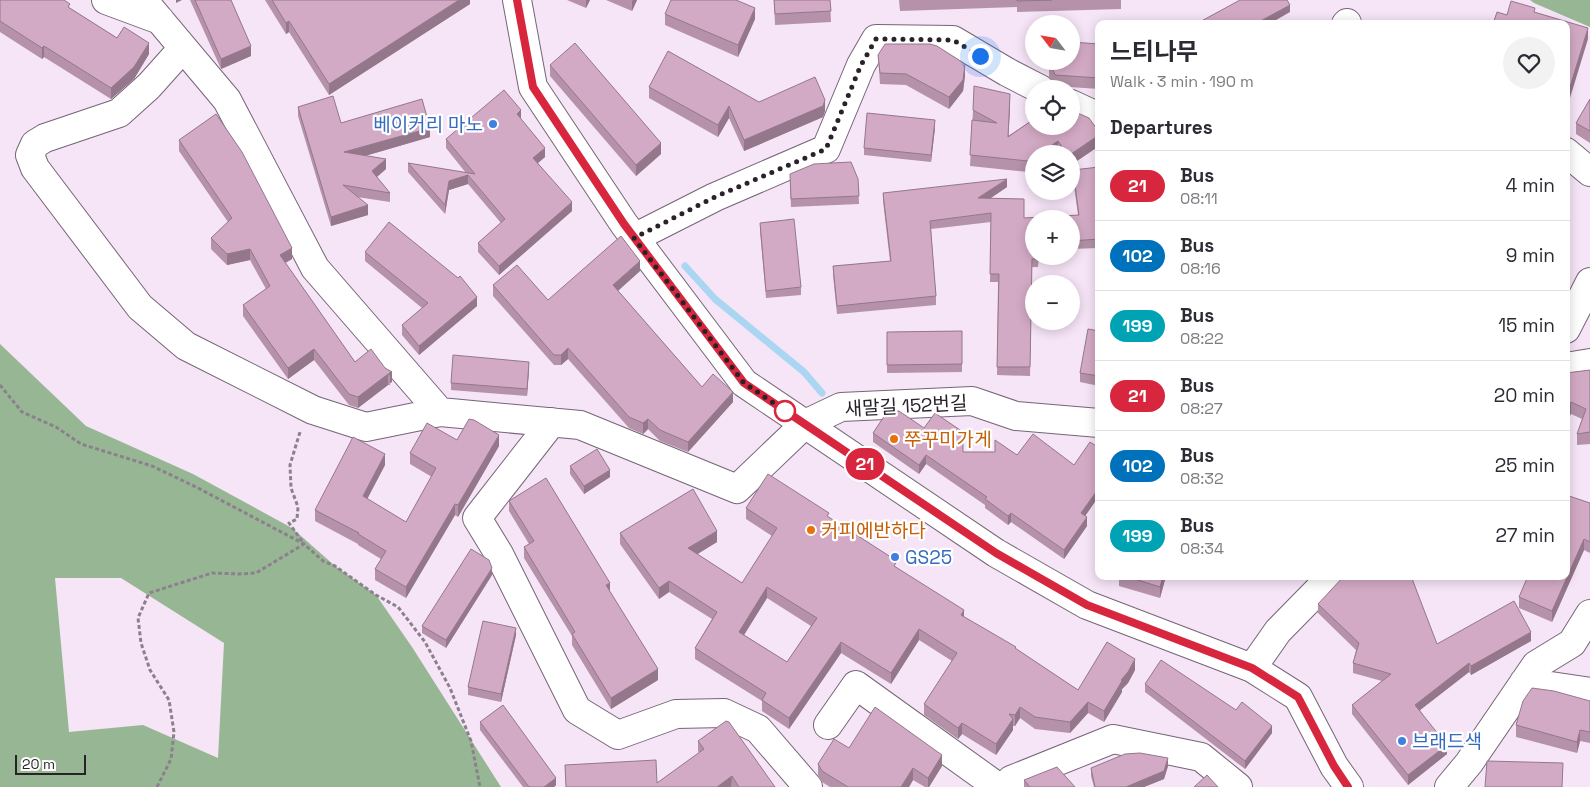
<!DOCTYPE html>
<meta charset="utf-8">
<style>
:root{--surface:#fff;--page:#f2f2f3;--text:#2b2b33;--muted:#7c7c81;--line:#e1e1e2}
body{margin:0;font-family:"Space Grotesk","Noto Sans KR",sans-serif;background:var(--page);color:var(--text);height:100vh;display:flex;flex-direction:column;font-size:19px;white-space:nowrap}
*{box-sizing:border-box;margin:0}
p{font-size:16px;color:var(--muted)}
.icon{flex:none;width:28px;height:28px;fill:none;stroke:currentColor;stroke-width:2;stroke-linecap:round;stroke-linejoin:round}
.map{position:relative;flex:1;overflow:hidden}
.sheet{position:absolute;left:1095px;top:20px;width:475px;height:560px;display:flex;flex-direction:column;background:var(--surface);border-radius:10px;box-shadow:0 2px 12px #0003}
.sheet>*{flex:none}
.badge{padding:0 10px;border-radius:16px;font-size:18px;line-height:32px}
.needle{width:32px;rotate:301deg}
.tools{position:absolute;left:1025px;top:15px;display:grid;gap:10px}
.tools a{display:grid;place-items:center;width:55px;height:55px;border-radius:50%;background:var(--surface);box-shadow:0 2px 12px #0003;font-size:25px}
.scale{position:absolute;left:15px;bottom:12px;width:71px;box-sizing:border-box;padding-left:5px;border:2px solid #292229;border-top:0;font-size:14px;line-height:18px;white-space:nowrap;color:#292229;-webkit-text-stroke:4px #fff;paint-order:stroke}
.you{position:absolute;width:25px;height:25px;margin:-12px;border:4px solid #fff;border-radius:50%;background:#1a73e8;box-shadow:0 0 0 8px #1a73e833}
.map>.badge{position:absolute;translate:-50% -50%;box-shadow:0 0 0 2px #fff}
h2{padding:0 15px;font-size:19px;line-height:45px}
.round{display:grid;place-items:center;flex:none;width:52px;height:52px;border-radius:26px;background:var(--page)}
.overview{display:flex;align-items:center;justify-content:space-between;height:85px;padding:0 15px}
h1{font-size:24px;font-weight:700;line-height:38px}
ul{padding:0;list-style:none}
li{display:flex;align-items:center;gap:15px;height:70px;padding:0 15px;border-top:1px solid var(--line)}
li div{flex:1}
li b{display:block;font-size:19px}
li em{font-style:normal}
li .badge{min-width:55px;font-weight:700;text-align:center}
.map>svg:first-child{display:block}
.forest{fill:#97b794;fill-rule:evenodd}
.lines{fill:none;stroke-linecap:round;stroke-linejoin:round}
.stream{stroke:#aad6f2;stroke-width:7}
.minor-casing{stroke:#756576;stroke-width:30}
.path{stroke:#8c808d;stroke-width:3;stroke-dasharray:4 2.5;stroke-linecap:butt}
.minor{stroke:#fff;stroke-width:28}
.wall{fill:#b592a9;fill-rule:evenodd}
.shaded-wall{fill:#94778a}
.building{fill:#d3aac5;stroke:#94778a;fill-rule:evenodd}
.line-casing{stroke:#fff;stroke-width:11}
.line{stroke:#d7263d;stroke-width:8}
.walk{stroke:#292229;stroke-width:5;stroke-dasharray:0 9}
.shop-dot{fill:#3f7fe0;stroke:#fff;stroke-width:2}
.stop-dot{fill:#fff;stroke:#d7263d;stroke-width:2.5}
.food-dot{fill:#e8710a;stroke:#fff;stroke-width:2}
.labels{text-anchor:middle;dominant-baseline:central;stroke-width:4.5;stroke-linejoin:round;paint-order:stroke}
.shop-label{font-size:19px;fill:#366cbe;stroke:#fff;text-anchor:start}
.street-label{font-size:19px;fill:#292229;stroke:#fff}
.food-label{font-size:19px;fill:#c56008;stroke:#fff;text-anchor:start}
</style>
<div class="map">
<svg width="1590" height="787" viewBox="0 0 1590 787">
<rect width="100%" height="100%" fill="#f6e4f7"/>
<!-- forest -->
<path class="forest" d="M1530 0H1590V27L1534 3Z
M0 344 86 426 193 474 292 528 335 566 376 595 412 647 501 787H0ZM55 578H121L224 643 218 758 143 725 69 732Z"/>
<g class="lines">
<!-- stream -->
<path class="stream" d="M685 266 715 299 804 372 822 393"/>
<!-- minor casing -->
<g class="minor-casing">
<path id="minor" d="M106 0 160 20
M143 0 227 100 315 268 440 412 580 425 737 489 805 424 841 407 972 401 1016 416 1099 423
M517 0 533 87 624 224 744 383 996 553 1087 605 1252 668 1298 697 1334 766 1349 787
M1346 24 1347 23
M183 48 149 86 119 113 45 138 35 144 30 155 35 168 140 307 186 346 313 410 366 427 440 412
M1071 104 1099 117
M1566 152 1590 172
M634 238 715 197 826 149 861 65 876 39 953 40 1007 72 1040 89
M1566 329 1590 282
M1566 367 1590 363
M552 422 477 518 499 554 577 710 618 735 676 714 724 713 758 729 808 787
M1252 668 1278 631 1332 576
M1524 682 1590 692
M828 725 856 685 998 787
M1004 787 1011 780 1113 739 1201 757 1238 787
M1449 787 1469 763 1536 665 1572 643 1590 614"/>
</g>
<!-- path -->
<path class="path" d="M0 385 22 412 56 427 81 444 152 466 196 487 304 544 323 561 335 566 376 595 398 607 425 642 450 688 471 741 480 787
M157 787 171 759 174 732 169 700 150 670 141 643 138 618 149 593 212 573 239 574 256 573 304 544 289 523 297 519 298 507 291 488 290 465 300 432"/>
<!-- minor -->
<use href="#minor" class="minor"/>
</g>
<!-- wall -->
<path class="wall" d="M0 0 70 8 117 38 149 54 134 79 111 99 44 57 42 59 0 32Z
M190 0H231L251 56 221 69Z
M265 0H470V4L329 95 289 32 286 34Z
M567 0H590L586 8Z
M606 0H637L632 11Z
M774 0H830L831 22 775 25Z
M899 0H1121V9L1017 12V7L900 11Z
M665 14 755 19 738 57 665 25Z
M1099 44V89L1055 86 1053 81 1049 77V65Z
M878 55 965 76 963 91 949 109 906 85 880 84Z
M550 65 661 154 636 176 550 76Z
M649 87 825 111 823 117 744 151 729 118 718 137 649 98Z
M1590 99V143L1576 134V123Z
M1010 105 1008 136 1034 119 1099 146 1071 165V154H1060L1058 152 1034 154V169L1028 172 970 166 973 110Z
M298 107 341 123 430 137 365 156 386 169 377 177 390 193V202L357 197 368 215 331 226 298 116Z
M521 120 545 157 538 163 572 211 499 275 478 252V243L501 223 468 184 449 190 445 214 408 172V163L466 173 446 148V139Z
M935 128 931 162 864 155V148Z
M179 140 292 259 285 263 355 362 385 368 392 372V382L390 383V385H388L358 408 349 405 314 360 288 379 243 316V305L266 289 250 260 227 265 211 249V238L228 222 179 151Z
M1099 167V248L1071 249V219H1034V256H1039L1038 267H1032L1030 376 997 375 998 282H990L991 222 931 229 936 296V305L837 314 833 275V266L890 261 883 201V193L1007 187 990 198 1024 218 1078 215 1073 179V170Z
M858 179 859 204 791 207 790 182Z
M760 223 801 287V295L766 298 760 231Z
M365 252 477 306 419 355 402 335V325L422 308 365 261Z
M640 271 618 291 702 387 733 402 688 452 660 441 648 429 643 434 629 428 568 359 561 365H554L493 296V285L548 300Z
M962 331V372L887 373V332Z
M1099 331V386L1080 382V373Z
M529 369 527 396 451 390V383Z
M1590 370V444L1577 445V434L1582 419 1571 414 1566 422V373Z
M924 428 963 452 1017 455 1099 496 1085 516 1087 526 1064 559 1011 522 1008 525 985 508V505L926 464 919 474 873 442V433Z
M457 440 499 446 458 517 455 515 406 598 375 580V569L381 559 358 545V544L315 521V510L385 465 367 499 406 522 432 477 410 464V453Z
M570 466 610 477 584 494 570 474Z
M509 501 610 592 658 680 611 709 572 645V636L524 558V547L529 544 509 511Z
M1590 503V553L1584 550 1552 622 1519 608V597Z
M746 508 829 518 964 617 1016 649 1078 690 1135 670 1128 683 1122 689V692L1104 722 1088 713 1070 733 1035 729 1020 718 1015 726H1013V730L996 755 962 734 958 739 924 715V704L952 661 919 640 891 684 841 653 789 729 762 711V701L695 659V648L712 619 669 592 659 599 620 544V533L717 542 697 554 742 583 772 536 746 519ZM767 598 811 626 787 662 744 635Z
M492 575 446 648 422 633V626Z
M1119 576H1166L1160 598 1119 586Z
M1318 604 1437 644 1531 641 1471 675 1469 672 1420 710 1447 754 1408 785 1352 714V705L1382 681 1353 673V663L1356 650 1318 613Z
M516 635 501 702 468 695V687Z
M1145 684 1272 733 1245 769 1145 692Z
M1590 701V743L1580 741 1577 753 1516 737V725Z
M480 722 556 785 554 787H523L480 730Z
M698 741 775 787H566L565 765 657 783 699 753 698 751Z
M849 748 942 766 929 787H925L913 780 909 787H830L822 782 818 775V764Z
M1168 766 1164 779 1144 787H1094L1091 776V768Z
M1024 780 1075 787H1024Z"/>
<!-- shaded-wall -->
<path class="shaded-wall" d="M176 0H182L176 3Z
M459 0H470V4L329 95V84Z
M586 0H590L586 8Z
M633 0H637L632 11V1Z
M1290 5V12L1269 24H1255Z
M755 8V19L738 57V45Z
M289 21V32L286 34V23Z
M1588 28V39L1566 111V100Z
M149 43V54L134 79 111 99V88Z
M44 46V57L42 59V48Z
M251 46V56L221 69V59Z
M965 64V76L963 91 949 109V97Z
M1010 94V105L1008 148V137Z
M825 100V111L823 117 744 151V140Z
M729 106V118L718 137V125Z
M521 110V119L517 114Z
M935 120V128L931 162V155Z
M430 128V137L344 162V152Z
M1099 135V146L1071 165V154Z
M1058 141V152L1056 154H1039Z
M661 143V154L636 176V165Z
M545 148V157L533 167V158Z
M1034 157V169L1028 172V161Z
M386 159V169L372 181V171Z
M468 175V184L449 190 445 214V205L449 181Z
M1007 179V187L978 207V198Z
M572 202V211L499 275V266Z
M368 205V215L331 226V217Z
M292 248V259L280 266V255Z
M250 249V260L227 265V254Z
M640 261V271L613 295V285Z
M477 297V306L419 355V346Z
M568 348V359L561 365V355Z
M314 349V360L288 379V368Z
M529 362V369L527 396V389Z
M392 372V382L390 383V375L389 373Z
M388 374V385L358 408V397Z
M733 392V402L688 452V442Z
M1571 402V414L1566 422V411Z
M648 419V429L643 434V423Z
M499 435V446L458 517V505Z
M385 454V465L363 507V496Z
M926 455V464L919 474V465Z
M610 470V477L584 494V486Z
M1099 488V496L1081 522V513Z
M455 504V515L406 598V587Z
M1011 513V522L1008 525V516Z
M1087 517V526L1064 559V550Z
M717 531V542L688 560V548Z
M1584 539V550L1552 622V611Z
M492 568V575L446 648V640Z
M1163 576H1166L1160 598V587Z
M669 581V592L659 599V588Z
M610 583V593L606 585Z
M767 587V598L739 643V632Z
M964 610V621L961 615Z
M516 628V635L501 702V694Z
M919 629V640L891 684V673Z
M1531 632V641L1471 675V666Z
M841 642V653L789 729V718Z
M1135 659V670L1128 683 1122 689V692L1104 722V711L1121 680Z
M1469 663V672L1415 714V705Z
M658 669V680L611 709V698Z
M1088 702V713L1070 733V722Z
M1020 707V718L1015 726V715Z
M1013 719V730L996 755V744Z
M962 723V734L958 739V728Z
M1272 726V733L1245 769V761Z
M1580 730V741L1577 753V742Z
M1447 745V754L1408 785V775Z
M942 755V766L929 787H928V778Z
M1168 758V766L1164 779 1144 787H1126Z
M913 768V780L909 787H901Z
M732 776 731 787H717Z
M556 778V785L554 787H544Z"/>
<!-- building -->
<path class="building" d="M0 0H64L70 4 68 7 117 38 124 27 149 43 134 67 111 88 44 46 42 48 0 21Z
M195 0H231L251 46 221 59Z
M272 0H459L329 84 289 21 286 23Z
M671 0H736L755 8 738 45 665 14Z
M774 0H830L831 11 775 14Z
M1017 0H1052L1017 1Z
M1240 0H1287L1290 5 1255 24H1196Z
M1511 1 1535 8 1534 12 1588 28 1566 100V24H1493L1497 12 1507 15Z
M1071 42 1099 44V78L1055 75 1053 70 1049 65V61H1071Z
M575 43 661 143 636 165 550 65Z
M885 44H930L937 46 965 64 963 80 949 97 906 74 880 73 878 55Z
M668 51 759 102 815 77 825 100 823 106 744 140 729 106 718 125 649 87Z
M974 86 1010 94 1008 137 1034 119V126H1071V110L1089 118 1099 132V135L1071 154H1067L1058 141 1039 154H1034V157L1028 161 970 155 972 120 997 123 973 110Z
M504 90 521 110 517 114 545 148 533 158 572 202 499 266 478 243 505 219 468 175 449 181 445 205 408 163 475 174 446 139Z
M333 96 341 123 422 99 430 128 344 152 386 159 372 171 390 193 343 185 368 205 331 217 298 107Z
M1590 99V131L1576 123Z
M867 113 935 120 931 155 864 148Z
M216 114 242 152 292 248 280 255 355 362 371 349 385 368 392 372 389 373 390 375 388 374 358 397 349 394 314 349 288 368 243 305 270 286 250 249 227 254 211 238 232 218 179 140Z
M851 162 858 179 859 196 791 199 790 174 814 164Z
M1099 167V239L1071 241V219H1034V256H1039L1038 259H1032L1030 367H997L999 274H990L991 213 930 221 936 296 837 306 833 266 891 261 883 193 1007 179 978 198 1024 199V218L1079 215 1073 170Z
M794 219 801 287 766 291 760 223Z
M389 222 458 278 460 276 477 297 419 346 402 325 428 303 365 252Z
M621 236 640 261 613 285 702 387 713 374 733 392 688 442 660 430 648 419 643 423 629 417 568 348 561 355H554L493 285 517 265 548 300Z
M1088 329 1099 331V376L1080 373Z
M962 331V364L887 365V332Z
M453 355 529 362 527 389 451 383Z
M1590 370V432L1577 434 1586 409 1571 402 1566 411V373Z
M899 411 924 428 935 413 963 432V452H995V440L1017 455 1033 434 1074 465 1090 442 1099 448V488L1081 513 1087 517 1064 550 1011 513 1008 516 985 499 987 497 926 455 919 465 873 433 887 412Z
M469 419 474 420 499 435 458 505 455 504 406 587 375 569 386 551 358 534 359 533 315 510 353 437 385 454 363 496 406 522 436 468 410 453 427 423 457 440Z
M597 449 610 470 584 486 570 466Z
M768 474 829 513 827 516 897 561 894 566 964 610 961 615 1016 647 1015 648 1078 690 1107 642 1135 659 1128 672 1121 680 1122 681 1104 711 1088 702 1070 722 1035 717 1020 707 1015 715 1009 714 1013 719 996 744 962 723 958 728 924 704 957 653 919 629 891 673 841 642 789 718 762 700 766 693 695 648 717 612 669 581 659 588 620 533 693 489 717 531 688 548 742 583 777 528 746 508ZM767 587 817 618 787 662 739 632Z
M546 478 610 583 606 585 658 669 611 698 572 634 575 632 524 547 534 541 509 501Z
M1566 495 1590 503V542L1584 539 1552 611 1519 597 1528 576H1566Z
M471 549 489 560 492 568 446 640 422 626Z
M1125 576H1163L1160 587Z
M1344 576H1411L1437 644 1514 601 1531 632 1471 666 1469 663 1415 705 1447 745 1408 775 1352 705 1391 674 1353 663 1359 643 1318 604Z
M483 621 516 628 501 694 468 687Z
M1161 660 1236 710 1242 702 1272 726 1245 761 1145 684Z
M1532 688 1554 691 1590 701V732L1580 730 1577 742 1516 725 1523 701Z
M503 705 556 778 544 787H529L480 722Z
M875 707 942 755 928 778 913 768 901 787H848L822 771 818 764 834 739 849 748Z
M726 721 729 722 775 787H739L732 776 717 787H566L565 765 656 760 657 783 704 749 698 741Z
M1140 753 1168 758 1164 771 1126 787H1095L1091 768 1125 754Z
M1487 761 1563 763 1562 787H1485Z
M1057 767 1075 787H1030L1024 780Z
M1207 775 1218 787H1194Z"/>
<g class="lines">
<!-- line casing -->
<g class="line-casing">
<path id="line" d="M517 0 533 87 624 224 744 383 996 553 1087 605 1252 668 1298 697 1334 766 1348 787"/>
</g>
<!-- line -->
<use href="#line" class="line"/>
<!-- walk -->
<path class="walk" d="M785 411 790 414 744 383 634 238 715 197 826 149 861 65 876 39 953 40 980 56"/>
</g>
<!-- markers -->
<g class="shop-dot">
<circle cx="493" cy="124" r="5"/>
<circle cx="895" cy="557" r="5"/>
<circle cx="1402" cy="741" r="5"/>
</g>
<circle class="stop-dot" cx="785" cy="411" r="10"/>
<g class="food-dot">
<circle cx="894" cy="439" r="5"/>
<circle cx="811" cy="530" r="5"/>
</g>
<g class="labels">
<!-- shop labels -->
<g class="shop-label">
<text x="483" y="124" text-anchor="end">베이커리 마노</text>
<text x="905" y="557">GS25</text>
<text x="1412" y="741">브래드색</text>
</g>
<!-- street labels -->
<g class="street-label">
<text transform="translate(906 406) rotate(-3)">새말길 152번길</text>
</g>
<!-- food labels -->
<g class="food-label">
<text x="904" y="439">쭈꾸미가게</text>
<text x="821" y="530">커피에반하다</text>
</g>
</g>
</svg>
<div class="tools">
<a><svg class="needle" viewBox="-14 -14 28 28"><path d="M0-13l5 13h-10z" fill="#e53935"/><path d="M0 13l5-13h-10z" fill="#7c7c81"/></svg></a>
<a><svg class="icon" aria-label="locate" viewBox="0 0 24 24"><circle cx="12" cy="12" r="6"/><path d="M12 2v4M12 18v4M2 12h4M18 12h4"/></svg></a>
<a><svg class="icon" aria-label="layers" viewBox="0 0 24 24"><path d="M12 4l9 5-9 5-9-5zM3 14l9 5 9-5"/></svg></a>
<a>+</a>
<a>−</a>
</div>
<div class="scale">20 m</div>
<div class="you" style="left:980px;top:56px"></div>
<b class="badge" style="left:865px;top:464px;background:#d7263d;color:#fff">21</b>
<section class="sheet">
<div class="overview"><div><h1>느티나무</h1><p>Walk · 3 min · 190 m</p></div><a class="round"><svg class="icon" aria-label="heart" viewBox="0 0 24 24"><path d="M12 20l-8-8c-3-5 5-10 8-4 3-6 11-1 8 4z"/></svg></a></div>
<h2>Departures</h2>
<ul>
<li><span class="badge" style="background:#d7263d;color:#fff">21</span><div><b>Bus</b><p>08:11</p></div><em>4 min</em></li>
<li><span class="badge" style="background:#0072bc;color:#fff">102</span><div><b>Bus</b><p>08:16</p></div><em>9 min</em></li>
<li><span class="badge" style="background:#00a3b4;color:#fff">199</span><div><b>Bus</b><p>08:22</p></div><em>15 min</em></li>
<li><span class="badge" style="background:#d7263d;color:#fff">21</span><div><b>Bus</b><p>08:27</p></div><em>20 min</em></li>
<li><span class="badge" style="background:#0072bc;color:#fff">102</span><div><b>Bus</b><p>08:32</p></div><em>25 min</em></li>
<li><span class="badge" style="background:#00a3b4;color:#fff">199</span><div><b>Bus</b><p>08:34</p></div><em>27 min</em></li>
</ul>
</section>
</div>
